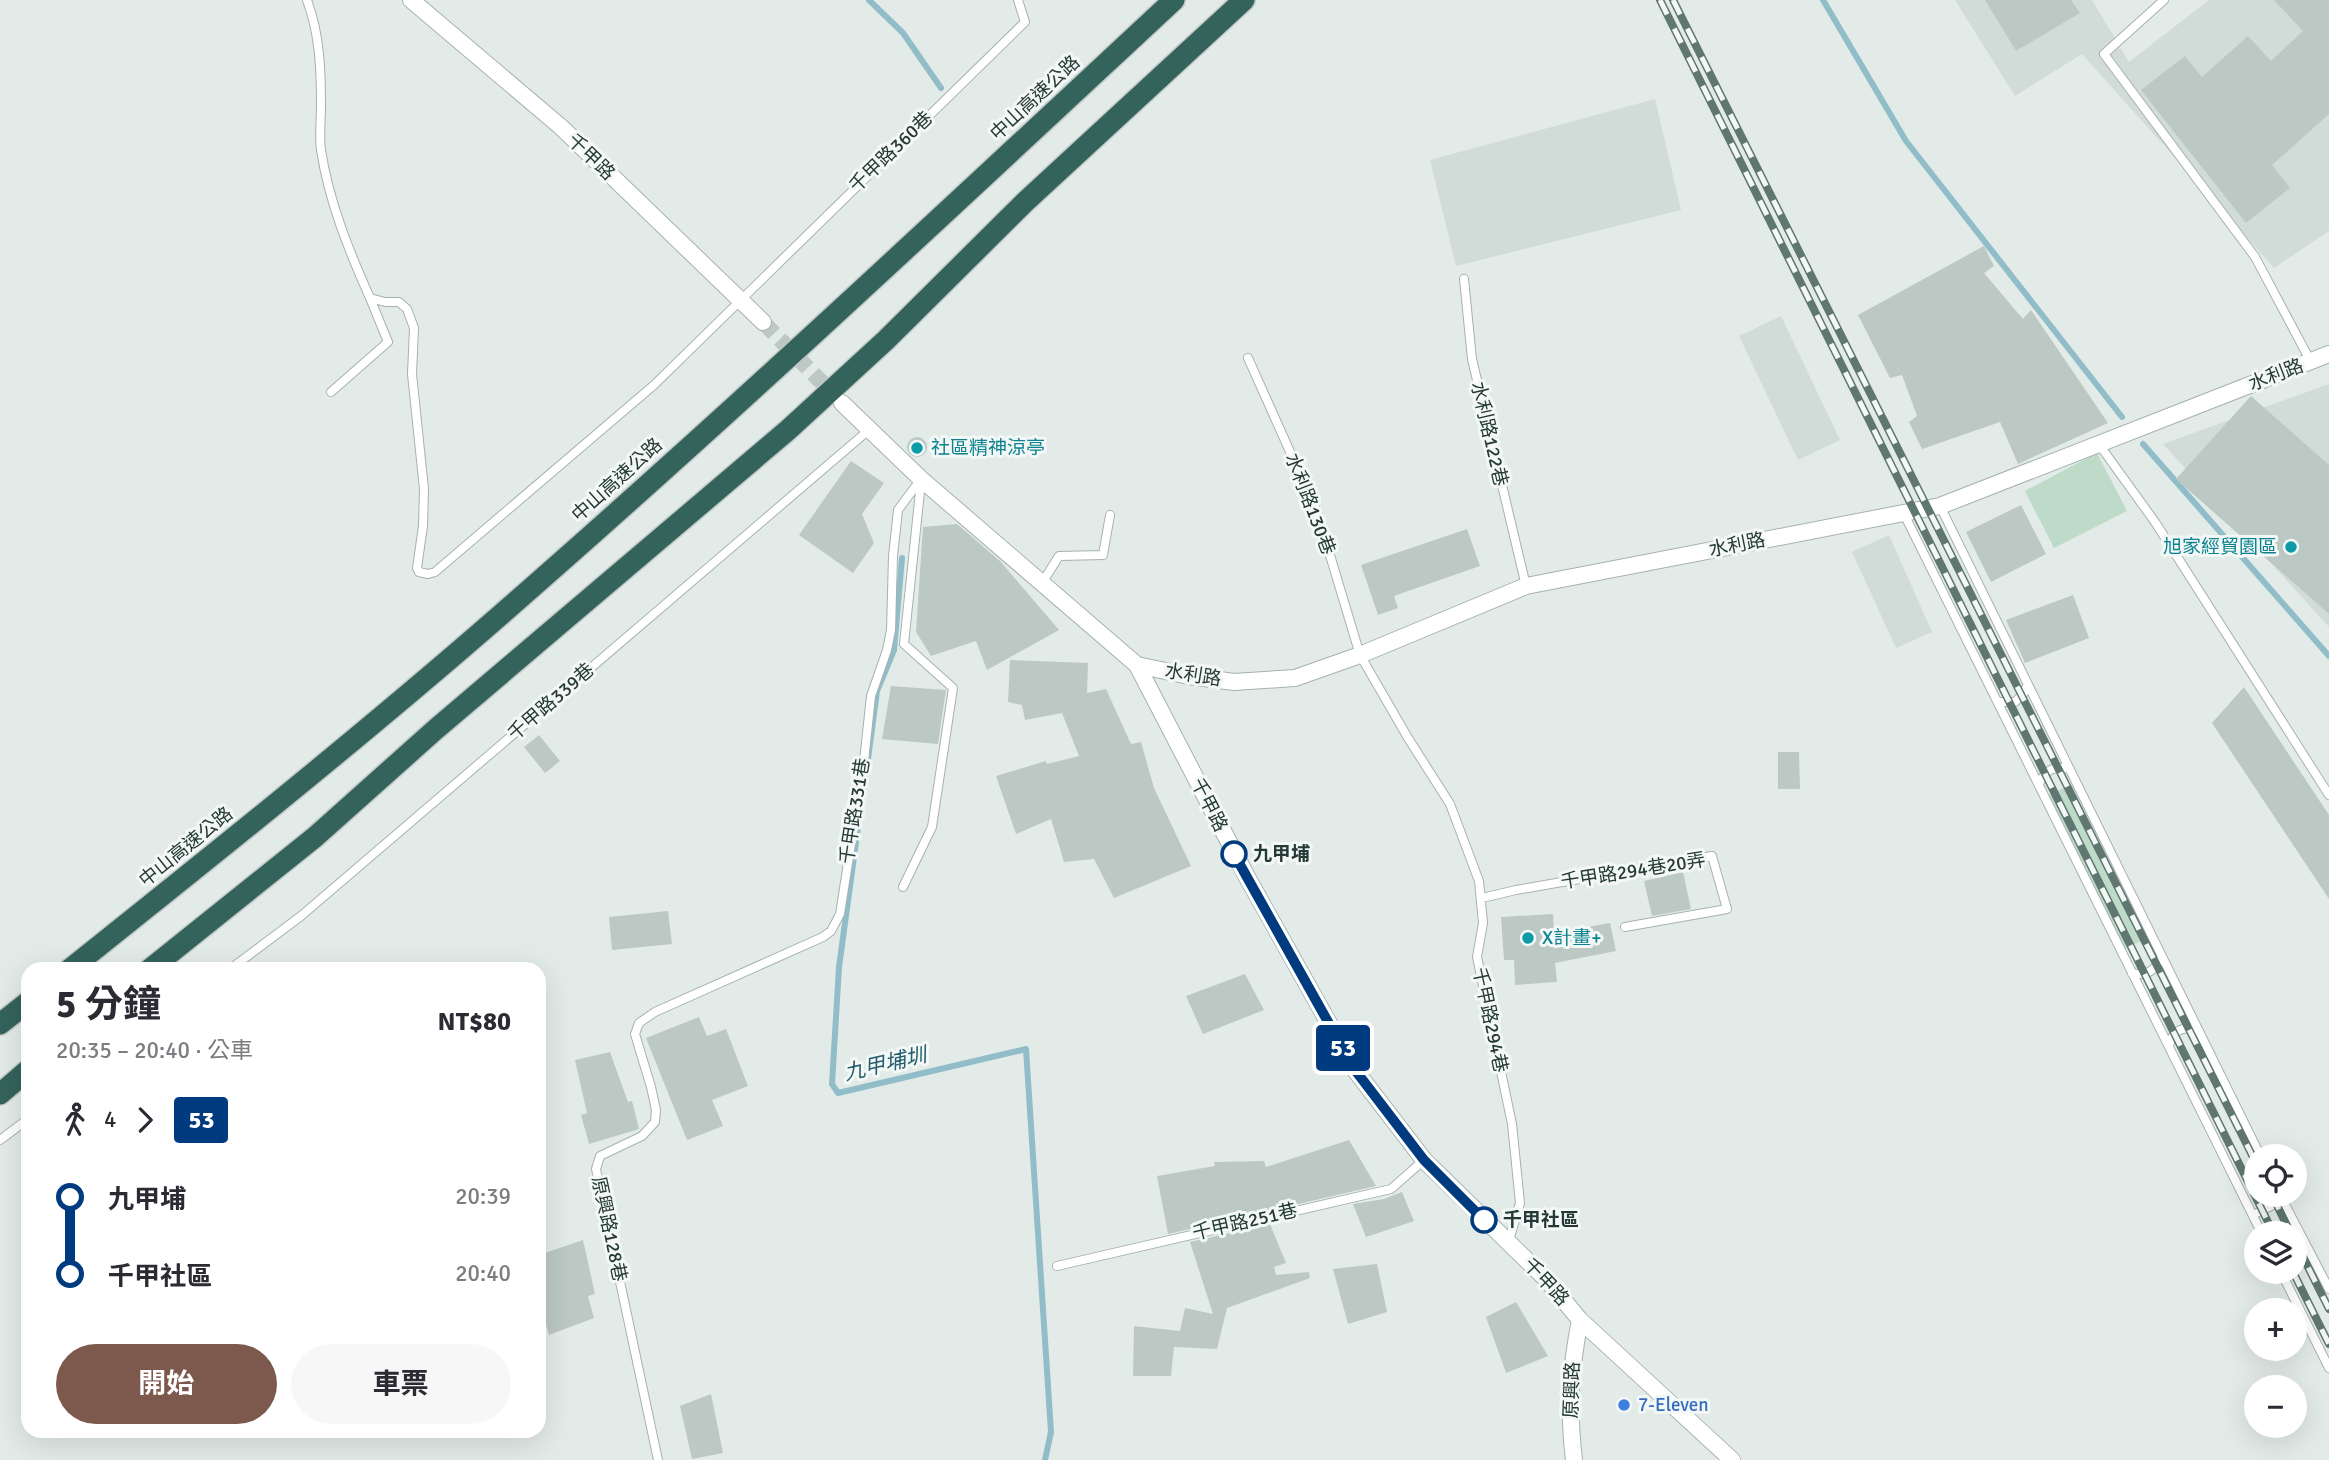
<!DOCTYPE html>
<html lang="zh-TW">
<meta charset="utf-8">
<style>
:root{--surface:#fff;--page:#f7f7f7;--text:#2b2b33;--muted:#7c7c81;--accent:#7d584c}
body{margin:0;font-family:Signika,"Noto Sans TC",sans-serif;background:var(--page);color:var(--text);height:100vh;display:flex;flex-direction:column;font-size:26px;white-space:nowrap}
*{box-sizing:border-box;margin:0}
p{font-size:23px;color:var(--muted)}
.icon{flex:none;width:38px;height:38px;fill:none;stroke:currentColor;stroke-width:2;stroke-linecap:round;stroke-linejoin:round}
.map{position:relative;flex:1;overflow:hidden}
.drawer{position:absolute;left:21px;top:962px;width:525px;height:476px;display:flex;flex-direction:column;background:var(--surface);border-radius:21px;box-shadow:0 7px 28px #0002}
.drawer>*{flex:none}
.badge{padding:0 14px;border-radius:5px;font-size:24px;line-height:46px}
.controls{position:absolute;left:2244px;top:1144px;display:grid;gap:14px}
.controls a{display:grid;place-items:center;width:63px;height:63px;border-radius:50%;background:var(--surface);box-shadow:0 7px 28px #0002;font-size:35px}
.map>.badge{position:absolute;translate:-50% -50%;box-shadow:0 0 0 4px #fff}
.legs{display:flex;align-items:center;gap:10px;height:77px;padding:0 35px;font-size:23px}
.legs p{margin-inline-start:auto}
.summary{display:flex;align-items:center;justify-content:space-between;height:119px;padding:0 35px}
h1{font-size:38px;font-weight:700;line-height:52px}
.primary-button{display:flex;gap:14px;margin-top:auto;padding:14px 35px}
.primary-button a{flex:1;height:80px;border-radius:42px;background:var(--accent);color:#fff;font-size:28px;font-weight:700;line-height:80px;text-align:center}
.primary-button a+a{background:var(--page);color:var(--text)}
ul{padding:0 35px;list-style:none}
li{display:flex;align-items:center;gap:24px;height:77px;font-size:26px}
li i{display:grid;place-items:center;width:10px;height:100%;margin:0 9px;background:currentColor}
li i::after{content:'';width:18px;height:18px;margin:-9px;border:5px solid;border-radius:50%;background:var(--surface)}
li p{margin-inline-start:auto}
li:first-child i{background:linear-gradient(#0000 50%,currentColor 0)}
li:last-child i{background:linear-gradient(currentColor 50%,#0000 0)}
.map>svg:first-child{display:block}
.built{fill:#d1dbd7}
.green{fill:#bedac8}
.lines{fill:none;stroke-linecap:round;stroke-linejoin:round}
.stream{stroke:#91bdc9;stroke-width:6}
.building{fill:#bcc8c4}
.minor-tunnel{stroke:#bdc8c4;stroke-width:16;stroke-dasharray:16 8;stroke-linecap:butt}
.service-casing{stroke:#a6b2af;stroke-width:10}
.minor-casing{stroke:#a6b2af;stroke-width:18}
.motorway-casing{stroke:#c2c8c7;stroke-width:24}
.service{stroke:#fff;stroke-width:8}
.minor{stroke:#fff;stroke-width:16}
.motorway{stroke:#34635c;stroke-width:21}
.rail-casing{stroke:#5f7671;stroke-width:8}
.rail{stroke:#f3f8f6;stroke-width:5;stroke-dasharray:16;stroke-linecap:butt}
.line-1-casing{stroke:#fff;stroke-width:16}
.line-1{stroke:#003b80;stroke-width:10}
.culture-dot{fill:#0f9aa8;stroke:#f3f8f6;stroke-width:2.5}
.stop-1-dot{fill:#fff;stroke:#003b80;stroke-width:3.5}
.shop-dot{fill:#3f7fe0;stroke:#f3f8f6;stroke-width:2.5}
.labels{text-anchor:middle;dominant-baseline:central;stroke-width:6;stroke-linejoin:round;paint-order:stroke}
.street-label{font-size:19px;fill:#253a36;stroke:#f3f8f6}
.culture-label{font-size:19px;fill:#0d838f;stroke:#f3f8f6;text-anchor:start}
.stop-label{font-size:19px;font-weight:bold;fill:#253a36;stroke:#f3f8f6;text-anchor:start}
.shop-label{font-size:19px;fill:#366cbe;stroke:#f3f8f6;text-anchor:start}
.water-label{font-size:21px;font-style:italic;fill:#265e6f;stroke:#f3f8f6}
</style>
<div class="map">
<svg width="2329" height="1460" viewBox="0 0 2329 1460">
<rect width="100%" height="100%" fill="#e3ebe8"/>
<!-- built -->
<path class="built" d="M1955 0H2092L2129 62 2209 0H2329V231L2274 268 2082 54 2015 96Z
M1655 99 1681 210 1456 266 1430 160Z
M1781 316 1840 440 1798 460 1739 336Z
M2329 384V627L2163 444Z
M1889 535 1932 632 1896 648 1852 552Z"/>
<!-- green -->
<path class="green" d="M2097 453 2127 511 2054 548 2025 491Z
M2071 784 2147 938 2125 949 2049 795Z"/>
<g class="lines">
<!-- stream -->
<path class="stream" d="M869 0 903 33 941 88
M1823 0 1906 141 2122 417
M2143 444 2329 656
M868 759 877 691 894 650 902 558
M865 776 839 967 832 1084 838 1093 1026 1049 1051 1432 1045 1460"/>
</g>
<!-- building -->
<path class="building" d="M1985 0H2071L2080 13 2016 51Z
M2274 0H2329V114L2272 165 2290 188 2246 223 2141 90 2185 56 2202 77 2248 36 2271 61 2303 31Z
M1984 246 1994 266 1984 273 2023 319 2031 310 2108 423 2018 464 2000 422 1922 449 1909 422 1917 416 1902 375 1890 378 1858 315Z
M2251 396 2329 465V614L2176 479Z
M907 447a10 10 0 1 1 20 0a10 10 0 1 1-20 0Z
M851 461 884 483 862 514 874 543 853 573 799 535Z
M2021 505 2046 554 1991 582 1966 532Z
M957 524 1000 561 1059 630 987 670 976 641 931 656 916 632 923 527Z
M1467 529 1480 566 1394 596 1398 608 1378 615 1361 565Z
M2073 595 2089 638 2025 663 2006 620Z
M1010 660 1088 663 1087 693 1106 689 1131 744 1141 742 1154 788 1191 866 1114 898 1094 859 1064 862 1051 819 1016 834 996 776 1046 761 1047 764 1079 756 1062 713 1025 720 1022 705 1008 702Z
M891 686 946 690 938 744 882 739Z
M2244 687 2329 815V899L2212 723Z
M539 735 560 761 545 773 524 747Z
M1778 752H1799L1800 789H1778Z
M1683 872 1691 909 1652 916 1644 881Z
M668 911 672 944 612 950 609 917Z
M1553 914 1554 933 1610 923 1616 951 1555 963 1557 982 1515 985 1514 960H1504L1501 917Z
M1245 974 1264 1010 1203 1034 1186 996Z
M699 1017 707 1036 726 1029 748 1086 712 1100 723 1126 687 1140 646 1038Z
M610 1052 628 1102 632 1101 639 1129 589 1144 581 1115 587 1113 575 1060Z
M1349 1140 1376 1186 1168 1234 1157 1176 1215 1166 1214 1162 1264 1161 1266 1167Z
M1402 1192 1414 1221 1366 1237 1353 1204 1384 1199Z
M1270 1224 1286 1263 1274 1267 1276 1275 1309 1272 1310 1278 1227 1308 1217 1349 1174 1347 1171 1376H1133L1134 1326 1180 1331 1185 1308 1213 1314 1190 1242Z
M583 1240 595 1294 588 1296 594 1318 549 1335 539 1301V1255Z
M1377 1264 1387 1312 1348 1324 1333 1269Z
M1516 1302 1548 1356 1506 1373 1486 1317Z
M711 1394 723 1453 692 1459 680 1406Z"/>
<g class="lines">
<!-- minor-tunnel -->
<path class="minor-tunnel" d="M763 322 838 399"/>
<!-- service casing -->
<g class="service-casing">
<path id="service" d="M307 0C320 35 321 70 321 106 321 121 319 136 321 150 329 202 349 251 370 298L385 302H399L407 309 414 328 412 374 424 489 423 526 417 568 419 572 428 574 435 572 654 385 1025 22 1018 0
M2164 0 2104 54 2255 257 2311 362
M1464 279 1472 359 1526 586
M1248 358 1317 512 1360 655 1408 738 1450 804 1479 881 1483 923 1477 957 1512 1124 1520 1203 1508 1244
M331 392 388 342 370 298
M2098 443 2155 522 2329 795
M1940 506 2261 1157
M1903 512 2262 1234
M1042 583 1059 556 1103 555 1110 515
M1998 702H2015L2024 693 2027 686
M2039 784C2045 770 2054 765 2069 769
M903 887 932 827 953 688 904 644 921 482
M1482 898 1516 890 1712 856 1727 909 1625 927
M229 970 301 916 870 429
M2132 973C2147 977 2155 970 2162 957
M2169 1046C2172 1030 2184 1025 2198 1031
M0 1140 28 1119
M2280 1195 2329 1289
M2253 1215 2283 1200
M1057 1266 1391 1189 1424 1160
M2281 1272 2329 1368
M658 1460 596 1169 600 1156 642 1136 655 1122 656 1110 651 1087 635 1034 639 1023 655 1012 823 937 831 931 840 914 864 761 871 696 887 650 891 630 893 556 898 510 921 479"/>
</g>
<!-- minor casing -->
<g class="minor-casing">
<path id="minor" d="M411 0 561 127 763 322
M842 403 921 479 1137 665 1247 877 1355 1070 1424 1160 1546 1279 1580 1320 1732 1460
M1137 665 1189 676 1234 682 1295 678 1360 655 1526 586 1940 506 2329 354
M1574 1460C1568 1408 1570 1371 1580 1320"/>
</g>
<!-- motorway casing -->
<g class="motorway-casing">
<path id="motorway" d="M69 970C208 859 347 748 481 632 717 427 945 213 1174 0
M149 970 315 837 436 729 788 430 886 340 1025 202 1244 0
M0 1024 28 1002
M0 1094 28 1070"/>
</g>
<!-- service -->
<use href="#service" class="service"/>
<!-- minor -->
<use href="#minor" class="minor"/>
<!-- motorway -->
<use href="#motorway" class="motorway"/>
<!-- rail casing -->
<g class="rail-casing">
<path id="rail" d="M1660 0 2274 1234
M1673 0 2256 1163
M2272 1195 2291 1234
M2294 1239 2329 1309
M2293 1272 2329 1344"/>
</g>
<!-- rail -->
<use href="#rail" class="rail"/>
</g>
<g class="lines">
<!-- line-1 casing -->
<g class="line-1-casing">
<path id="line-1" d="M1234 854 1355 1070 1424 1160 1484 1220"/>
</g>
<!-- line-1 -->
<use href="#line-1" class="line-1"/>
</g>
<!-- markers -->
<g class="culture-dot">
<circle cx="917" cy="448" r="7"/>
<circle cx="2291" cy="547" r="7"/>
<circle cx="1528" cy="938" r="7"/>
</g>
<g class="stop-1-dot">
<circle cx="1234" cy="854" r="12"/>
<circle cx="1484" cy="1220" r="12"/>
</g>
<circle class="shop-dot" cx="1624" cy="1405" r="7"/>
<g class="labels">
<!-- street labels -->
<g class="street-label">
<text transform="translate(1035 98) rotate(-43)">中山高速公路</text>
<text transform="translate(891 152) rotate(-44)">千甲路360巷</text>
<text transform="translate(591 157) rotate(44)">千甲路</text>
<text transform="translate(2276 375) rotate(-21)">水利路</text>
<text transform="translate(1489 434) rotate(77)">水利路122巷</text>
<text transform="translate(617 480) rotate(-42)">中山高速公路</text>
<text transform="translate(1310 504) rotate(69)">水利路130巷</text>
<text transform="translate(1737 545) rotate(-11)">水利路</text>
<text transform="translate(1193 675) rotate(9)">水利路</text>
<text transform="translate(551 702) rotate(-41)">千甲路339巷</text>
<text transform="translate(1209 805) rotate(63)">千甲路</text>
<text transform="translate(855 811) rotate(-81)">千甲路331巷</text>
<text transform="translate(186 847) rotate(-39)">中山高速公路</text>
<text transform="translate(1633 871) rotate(-9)">千甲路294巷20弄</text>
<text transform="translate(1490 1020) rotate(78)">千甲路294巷</text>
<text transform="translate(1245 1222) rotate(-13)">千甲路251巷</text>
<text transform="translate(609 1229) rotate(78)">原興路128巷</text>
<text transform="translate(1546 1282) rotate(47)">千甲路</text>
<text transform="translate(1572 1390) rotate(-88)">原興路</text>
</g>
<!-- culture labels -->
<g class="culture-label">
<text x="931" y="448">社區精神涼亭</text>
<text x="2277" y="547" text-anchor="end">旭家經貿園區</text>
<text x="1542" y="938">X計畫+</text>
</g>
<!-- stop labels -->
<g class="stop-label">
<text x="1253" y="854">九甲埔</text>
<text x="1503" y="1220">千甲社區</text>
</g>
<!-- shop labels -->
<g class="shop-label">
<text x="1638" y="1405">7-Eleven</text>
</g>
<!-- water labels -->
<g class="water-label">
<text transform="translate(885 1064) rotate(-13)">九甲埔圳</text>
</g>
</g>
</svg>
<div class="controls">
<a><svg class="icon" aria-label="locate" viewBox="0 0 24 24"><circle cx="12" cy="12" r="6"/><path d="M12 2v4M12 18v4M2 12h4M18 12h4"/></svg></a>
<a><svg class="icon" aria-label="layers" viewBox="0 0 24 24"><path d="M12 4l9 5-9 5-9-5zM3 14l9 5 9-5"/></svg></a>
<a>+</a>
<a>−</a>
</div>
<b class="badge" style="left:1343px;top:1048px;background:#003b80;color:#fff">53</b>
<section class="drawer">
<div class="summary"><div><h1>5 分鐘</h1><p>20:35 – 20:40 · 公車</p></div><b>NT$80</b></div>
<div class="legs"><svg class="icon" aria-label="walk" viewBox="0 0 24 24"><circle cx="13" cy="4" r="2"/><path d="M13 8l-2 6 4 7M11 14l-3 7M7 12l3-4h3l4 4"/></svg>4<svg class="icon" aria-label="forward" viewBox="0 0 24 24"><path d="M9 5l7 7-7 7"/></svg><b class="badge" style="background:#003b80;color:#fff">53</b></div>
<ul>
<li><i style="color:#003b80"></i><b>九甲埔</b><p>20:39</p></li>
<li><i style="color:#003b80"></i><b>千甲社區</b><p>20:40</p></li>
</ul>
<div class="primary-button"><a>開始</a><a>車票</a></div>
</section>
</div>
